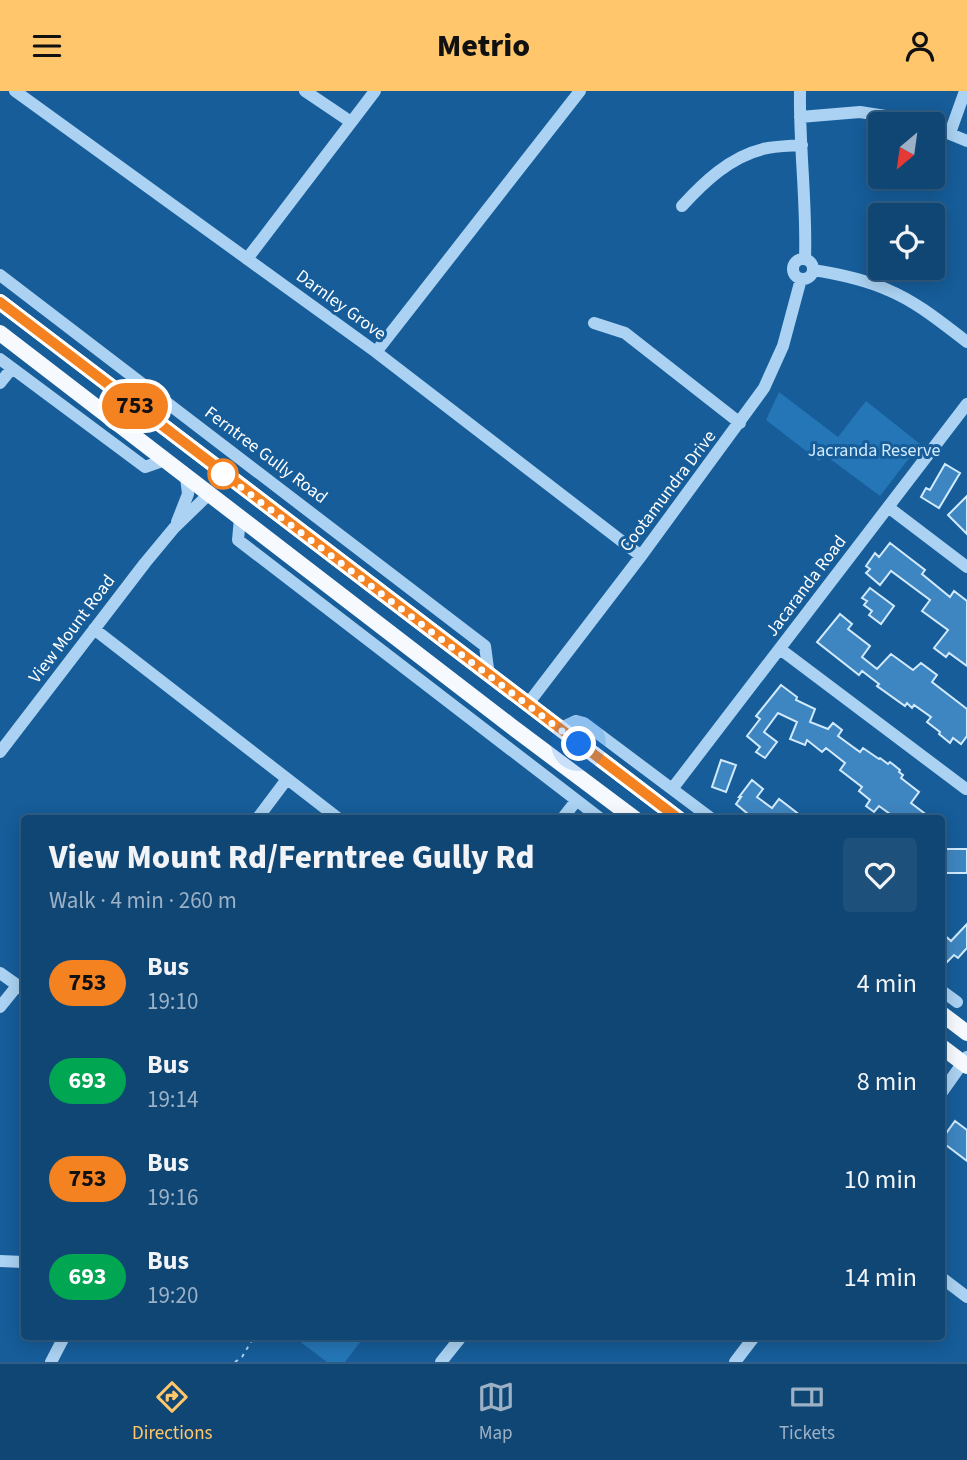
<!DOCTYPE html>
<meta charset="utf-8">
<style>
:root{--surface:#104674;--page:#1e507c;--text:#f1f3f6;--muted:#9cb1c5;--line:#305e86;--accent:#ffc66c}
body{margin:0;font-family:"Source Sans 3",sans-serif;background:var(--page);color:var(--text);height:100vh;display:flex;flex-direction:column;font-size:26px;white-space:nowrap}
*{box-sizing:border-box;margin:0}
p{font-size:23px;color:var(--muted)}
.icon{flex:none;width:38px;height:38px;fill:none;stroke:currentColor;stroke-width:2;stroke-linecap:round;stroke-linejoin:round}
.map{position:relative;flex:1;overflow:hidden}
.sheet{position:absolute;left:21px;top:724px;width:924px;height:525px;display:flex;flex-direction:column;background:var(--surface);border-radius:7px;box-shadow:0 4px 18px #0003,0 0 0 2px var(--line)}
.sheet>*{flex:none}
.badge{padding:0 14px;border-radius:23px;font-size:24px;line-height:46px}
.needle{width:46px;rotate:209deg}
.tools{position:absolute;left:868px;top:21px;display:grid;gap:14px}
.tools a{display:grid;place-items:center;width:77px;height:77px;border-radius:7px;background:var(--surface);box-shadow:0 4px 18px #0003,0 0 0 2px var(--line);font-size:35px}
.you{position:absolute;width:35px;height:35px;margin:-18px;border:5px solid #fff;border-radius:50%;background:#1a73e8;box-shadow:0 0 0 10px #1a73e833}
.map>.badge{position:absolute;translate:-50% -50%;box-shadow:0 0 0 4px #fff}
.round{display:grid;place-items:center;flex:none;width:74px;height:74px;border-radius:7px;background:var(--page)}
.summary{display:flex;align-items:center;justify-content:space-between;height:119px;padding:0 28px}
h1{font-size:33px;font-weight:800;line-height:52px}
ul{padding:0;list-style:none}
li{display:flex;align-items:center;gap:21px;height:98px;padding:0 28px}
li div{flex:1}
li b{display:block;font-size:26px}
li em{font-style:normal}
li .badge{min-width:77px;font-weight:700;text-align:center}
header{display:flex;justify-content:space-between;align-items:center;height:91px;padding:0 28px;background:var(--accent);color:#111;font-size:32px;font-weight:800}
.menu{display:flex;justify-content:space-around;align-items:center;height:98px;border-top:2px solid var(--line);background:var(--surface);font-size:19px;color:var(--muted)}
.menu a{display:grid;justify-items:center;gap:4px}
.menu .selected{color:var(--accent)}
.map>svg:first-child{display:block}
.green{fill:#2576b7}
.building{fill:#3e86c1;stroke:#d2eafd;stroke-width:2}
.lines{fill:none;stroke-linecap:round;stroke-linejoin:round}
.path{stroke:#abd2f2;stroke-width:2;stroke-dasharray:3.5 5;stroke-linecap:butt}
.minor{stroke:#abd2f2;stroke-width:12}
.major{stroke:#f6faff;stroke-width:16}
.line-casing{stroke:#fff;stroke-width:16}
.line{stroke:#f58220;stroke-width:10}
.walk{stroke:#fff;stroke-width:7;stroke-dasharray:0 12.6}
.stop-dot{fill:#fff;stroke:#f58220;stroke-width:3.5}
.labels{text-anchor:middle;dominant-baseline:central;stroke-width:6;stroke-linejoin:round;paint-order:stroke}
.street-label{font-size:18px;fill:#fff;stroke:#165d9a}
.park-label{font-size:18px;fill:#d2eafd;stroke:#165d9a}
</style>
<header><svg class="icon" aria-label="menu" viewBox="0 0 24 24"><path d="M4 6h16M4 12h16M4 18h16"/></svg>Metrio<svg class="icon" aria-label="person" viewBox="0 0 24 24"><circle cx="12" cy="8" r="4"/><path d="M4 21q1-7 8-7t8 7"/></svg></header>
<div class="map">
<svg width="967" height="1271" viewBox="0 0 967 1271">
<rect width="100%" height="100%" fill="#165d9a"/>
<!-- green -->
<path class="green" d="M779 301 838 346 866 310 920 353 880 405 825 364 819 370 766 329Z
M294 1246H364L345 1271H327Z"/>
<!-- building -->
<path class="building" d="M945 373 960 382 939 417 921 406 926 397 930 399Z
M967 405V443L948 424Z
M890 452 925 479 922 483 950 506 954 500 967 510V575L949 562 946 566 934 557 948 539 922 520 930 509 891 480 880 494 866 482 870 478 866 475 875 462 879 466Z
M870 497 894 515 881 533 869 524 872 520 864 514 867 510 862 507Z
M840 523 852 533 848 538 870 555 862 566 877 578 891 563 913 579 921 572 937 584 932 591 967 618V645L961 653 953 647 950 652 939 643 940 641 927 631 931 626 914 614 912 617 907 612 905 615 877 595 879 593 862 580 859 584 817 551Z
M781 594 797 606 796 609 815 618 810 631 828 638 833 632 842 639 838 645 860 661 863 657 879 668 880 667 888 673 890 671 900 679 899 681 903 684 901 687 919 701 911 712 932 728H897L879 715 874 721 866 715 870 709 859 700 862 696 840 679 845 672 826 657 822 661 807 649 805 654 790 648 797 631 778 622 764 641 777 651 765 667 756 661 760 656 747 645 760 628 756 625Z
M721 669 736 674 726 701 712 696Z
M752 689 763 698 757 706 772 717 779 708 805 728H754L736 713 741 706H739Z
M945 758H967V782H945Z
M967 833V857L958 867 954 864 947 871 942 866V842L951 850Z
M955 1030 967 1039V1070L942 1051V1048Z"/>
<g class="lines">
<!-- path -->
<path class="path" d="M235 1271 242 1266 254 1246"/>
<!-- minor -->
<path class="minor" d="M15 0 376 261 641 465
M305 0 351 31
M800 0C799 56 807 112 805 168
M800 26 860 21 911 29 923 33
M933 36 967 50
M950 42 965 0
M682 115C704 91 730 66 763 58 775 55 789 55 802 54
M247 168 375 0
M793 178a10 10 0 1 1 20 0a10 10 0 1 1-20 0Z
M813 179C839 183 864 188 888 199 917 211 942 232 967 251
M0 184 485 555 489 585
M594 232 625 242 740 332
M376 261 580 0
M0 268 145 376 165 369
M0 292 12 277
M888 416 967 476
M240 427 238 449 601 728
M177 431 188 403 186 386
M94 538 339 728
M780 558 966 698
M527 614 641 465 764 297 783 255 801 188
M559 638 576 630 584 632 712 728
M0 661 145 472 174 437 209 403
M672 698 967 313
M257 728 287 688
M562 728 576 710
M0 882 24 899
M942 900 957 911
M0 916 17 895
M942 1001 967 966
M0 1170 24 1171
M942 1187 967 1206
M51 1271 64 1246
M441 1271 461 1246
M735 1271 754 1246"/>
<!-- major -->
<path class="major" d="M0 211 679 728
M0 242 511 635 635 728
M942 923 967 942
M942 956 967 975"/>
</g>
<g class="lines">
<!-- line casing -->
<g class="line-casing">
<path id="line" d="M0 211 679 728"/>
</g>
<!-- line -->
<use href="#line" class="line"/>
<!-- walk -->
<path class="walk" d="M223 383 217 378 579 653"/>
</g>
<!-- markers -->
<circle class="stop-dot" cx="223" cy="383" r="14"/>
<g class="labels">
<!-- street labels -->
<g class="street-label">
<text transform="translate(341 214) rotate(36)">Darnley Grove</text>
<text transform="translate(266 364) rotate(37)">Ferntree Gully Road</text>
<text transform="translate(668 400) rotate(-53)">Cootamundra Drive</text>
<text transform="translate(806 495) rotate(-53)">Jacaranda Road</text>
<text transform="translate(72 538) rotate(-53)">View Mount Road</text>
</g>
<!-- park labels -->
<g class="park-label">
<text x="874" y="359">Jacranda Reserve</text>
</g>
</g>
</svg>
<div class="tools">
<a><svg class="needle" viewBox="-14 -14 28 28"><path d="M0-13l5 13h-10z" fill="#e53935"/><path d="M0 13l5-13h-10z" fill="#9cb1c5"/></svg></a>
<a><svg class="icon" aria-label="locate" viewBox="0 0 24 24"><circle cx="12" cy="12" r="6"/><path d="M12 2v4M12 18v4M2 12h4M18 12h4"/></svg></a>
</div>
<div class="you" style="left:579px;top:653px"></div>
<b class="badge" style="left:135px;top:315px;background:#f58220;color:#111">753</b>
<section class="sheet">
<div class="summary"><div><h1>View Mount Rd/Ferntree Gully Rd</h1><p>Walk · 4 min · 260 m</p></div><a class="round"><svg class="icon" aria-label="heart" viewBox="0 0 24 24"><path d="M12 20l-8-8c-3-5 5-10 8-4 3-6 11-1 8 4z"/></svg></a></div>
<ul>
<li><span class="badge" style="background:#f58220;color:#111">753</span><div><b>Bus</b><p>19:10</p></div><em>4 min</em></li>
<li><span class="badge" style="background:#00a651;color:#fff">693</span><div><b>Bus</b><p>19:14</p></div><em>8 min</em></li>
<li><span class="badge" style="background:#f58220;color:#111">753</span><div><b>Bus</b><p>19:16</p></div><em>10 min</em></li>
<li><span class="badge" style="background:#00a651;color:#fff">693</span><div><b>Bus</b><p>19:20</p></div><em>14 min</em></li>
</ul>
</section>
</div>
<nav class="menu">
<a class="selected"><svg class="icon" aria-label="directions" viewBox="0 0 24 24"><path d="M12 3l9 9-9 9-9-9zM9 14v-3h6M13 9l2 2-2 2"/></svg>Directions</a>
<a><svg class="icon" aria-label="map" viewBox="0 0 24 24"><path d="M3 6l6-2 6 2 6-2v14l-6 2-6-2-6 2zM9 4v14M15 6v14"/></svg>Map</a>
<a><svg class="icon" aria-label="tickets" viewBox="0 0 24 24"><path d="M3 7h18v10H3zM15 7v10"/></svg>Tickets</a>
</nav>
